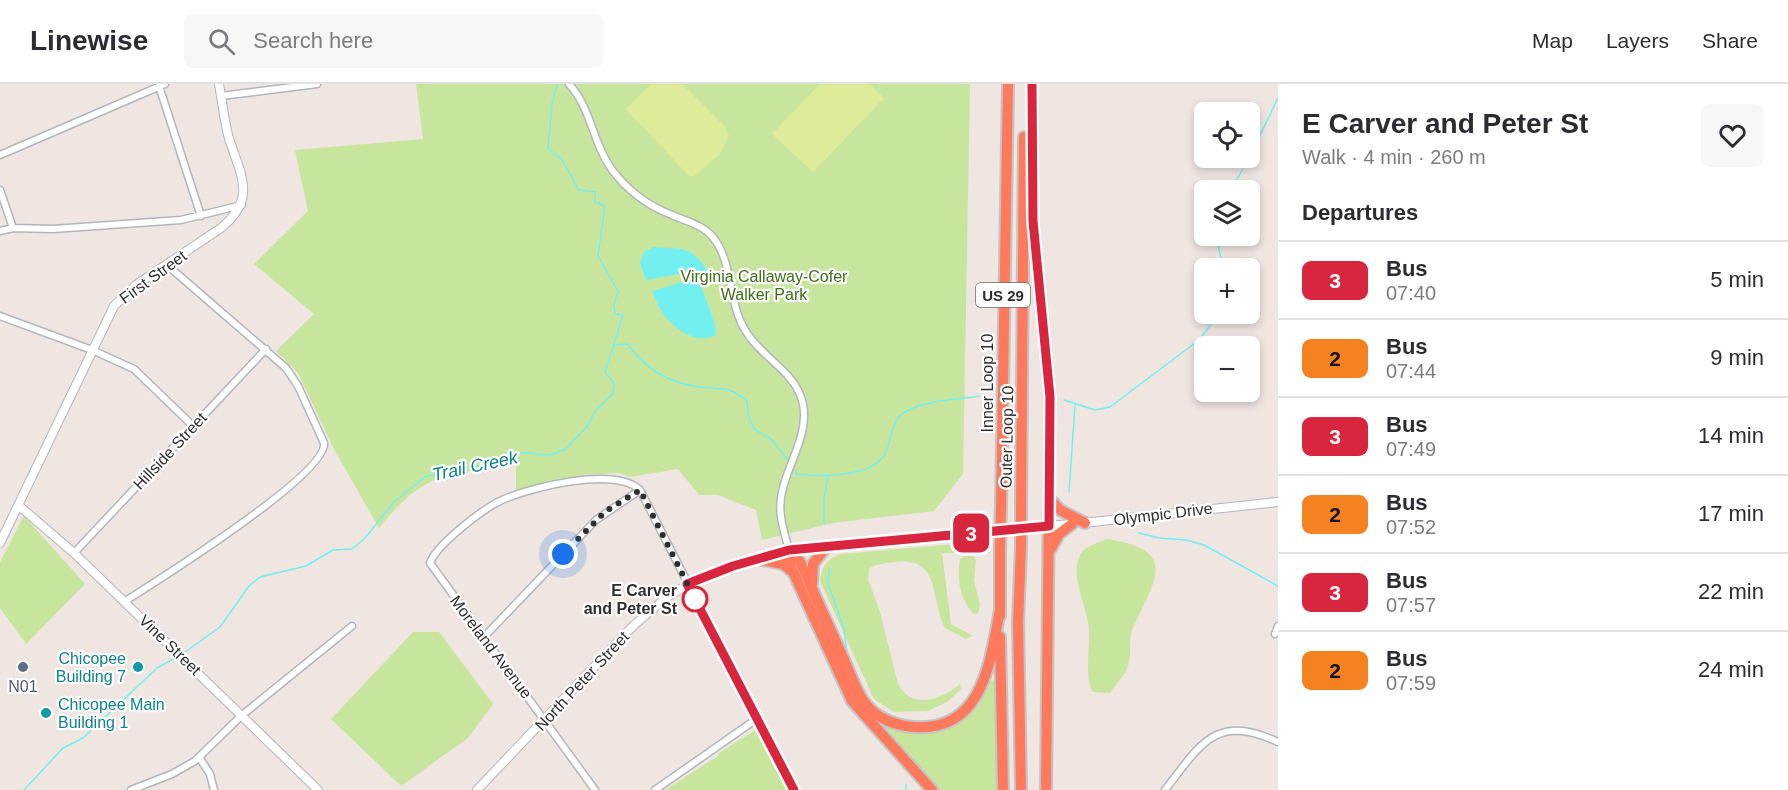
<!DOCTYPE html>
<meta charset="utf-8">
<style>
:root{--surface:#fff;--page:#f7f7f7;--text:#2b2b33;--muted:#7c7c81;--line:#e1e1e2}
body{margin:0;font-family:Helvetica,sans-serif;background:var(--page);color:var(--text);height:100vh;display:flex;flex-direction:column;font-size:22px;white-space:nowrap}
*{box-sizing:border-box;margin:0}
p{font-size:20px;color:var(--muted)}
.icon{flex:none;width:33px;height:33px;fill:none;stroke:currentColor;stroke-width:2;stroke-linecap:round;stroke-linejoin:round}
.map{position:relative;flex:1;overflow:hidden}
.sheet{display:flex;flex-direction:column;background:var(--surface);width:510px}
.sheet>*{flex:none}
.badge{padding:0 12px;border-radius:9px;font-size:21px;line-height:39px}
.fabs{position:absolute;left:1194px;top:18px;display:grid;gap:12px}
.fabs a{display:grid;place-items:center;width:66px;height:66px;border-radius:9px;background:var(--surface);box-shadow:0 3px 9px #0003;font-size:30px}
.you{position:absolute;width:30px;height:30px;margin:-15px;border:4px solid #fff;border-radius:50%;background:#1a73e8;box-shadow:0 0 0 9px #1a73e833}
.map>.badge{position:absolute;translate:-50% -50%;box-shadow:0 0 0 3px #fff}
h2{padding:0 24px;font-size:22px;line-height:54px}
.round{display:grid;place-items:center;flex:none;width:63px;height:63px;border-radius:9px;background:var(--page)}
.summary{display:flex;align-items:center;justify-content:space-between;height:102px;padding:0 24px}
h1{font-size:28px;font-weight:700;line-height:45px}
ul{padding:0;list-style:none}
li{display:flex;align-items:center;gap:18px;height:78px;padding:0 24px;border-top:2px solid var(--line)}
li div{flex:1}
li b{display:block;font-size:22px}
li em{font-style:normal}
li .badge{min-width:66px;font-weight:700;text-align:center}
header{display:flex;align-items:center;gap:36px;box-sizing:border-box;height:84px;padding:0 30px;background:var(--surface);border-bottom:2px solid var(--line)}
header strong{font-size:28px}
nav{display:flex;gap:33px;margin-inline-start:auto;font-size:21px}
.search{width:420px;height:54px;background:var(--page);display:flex;align-items:center;gap:15px;box-sizing:border-box;padding:0 21px;border-radius:9px;color:var(--muted);font-size:22px}
main{display:flex;flex:1;min-height:0}
.map>svg:first-child{display:block}
.green{fill:#c8e59e}
.pitch{fill:#deec99}
.water{fill:#74eff0}
.lines{fill:none;stroke-linecap:round;stroke-linejoin:round}
.stream{stroke:#74eff0;stroke-width:1.5}
.minor-casing{stroke:#b1b6be;stroke-width:9}
.tertiary-casing{stroke:#b1b6be;stroke-width:10}
.motorway-casing{stroke:#c4c4c4;stroke-width:14}
.minor{stroke:#fff;stroke-width:6}
.tertiary{stroke:#fff;stroke-width:8}
.motorway{stroke:#ff7a5c;stroke-width:10}
.motorway-bridge-casing{stroke:#c4c4c4;stroke-width:14;stroke-linecap:butt}
.motorway-bridge{stroke:#ff7a5c;stroke-width:10}
.line-casing{stroke:#fff;stroke-width:14}
.line{stroke:#d7263d;stroke-width:9}
.walk{stroke:#2e2e2e;stroke-width:6;stroke-dasharray:0 10.8}
.stop-dot{fill:#fff;stroke:#d7263d;stroke-width:3}
.service-dot{fill:#5c6f8a;stroke:#fff;stroke-width:2}
.culture-dot{fill:#0f9aa8;stroke:#fff;stroke-width:2}
.labels{text-anchor:middle;dominant-baseline:central;stroke-width:4.5;stroke-linejoin:round;paint-order:stroke}
.shield{fill:#fff;stroke:#6d6d6d;stroke-width:1.5}
.shield-label{font-size:15px;font-weight:bold;fill:#2e2e2e}
.park-label{font-size:16px;fill:#416e1b;stroke:#fff}
.street-label{font-size:16px;fill:#2e2e2e;stroke:#fff}
.stop-label{font-size:16px;font-weight:bold;fill:#2e2e2e;stroke:#fff;text-anchor:end}
.culture-label{font-size:16px;fill:#0d838f;stroke:#fff;text-anchor:end}
.service-label{font-size:16px;fill:#4e5e75;stroke:#fff}
.water-label{font-size:18px;font-style:italic;fill:#0d818d;stroke:#fff}
</style>
<header>
<strong>Linewise</strong>
<div class="search"><svg class="icon" aria-label="search" viewBox="0 0 24 24"><circle cx="10" cy="10" r="6"/><path d="M15 15l6 6"/></svg>Search here</div>
<nav><a>Map</a><a>Layers</a><a>Share</a></nav>
</header>
<main>
<div class="map">
<svg width="1278" height="706" viewBox="0 0 1278 706">
<rect width="100%" height="100%" fill="#efe5e1"/>
<!-- green -->
<path class="green" d="M416 0H970L963 390 934 427 833 439 762 456 756 426 718 411H699L678 385 630 393 619 389 583 391 516 406V382C448 390 425 386 379 444L335 367 298 289 276 267 314 230 254 180 308 127 295 66 423 55Z
M24 432 85 500 26 560 0 524V478Z
M1107 455C1182 466 1153 498 1132 546 1128 557 1132 571 1128 582 1125 591 1115 601 1110 609L1093 608C1084 591 1090 567 1089 548 1089 524 1069 495 1080 471 1084 462 1098 459 1107 455Z
M989 457 990 469H942L951 540 973 552 966 555 945 544C930 514 941 473 896 478 887 479 876 479 869 485L868 495 880 528 898 600C912 626 941 616 960 600L961 605 947 618 928 627 894 628 874 615 820 497C822 482 827 475 841 470Z
M964 472H973L976 476 974 497 980 521 978 529 974 530C959 515 957 495 960 475Z
M413 548H439L493 620 468 654 401 702 331 635Z
M987 596 994 597 997 706H937L874 636C933 668 949 635 987 596Z
M757 645 787 706H665L718 672 719 669Z"/>
<!-- pitch -->
<path class="pitch" d="M651 0H682L725 43 729 52 720 70 694 92H689L626 25Z
M820 0H870L884 14 813 88 772 50Z"/>
<!-- water -->
<path class="water" d="M653 163C682 165 691 161 708 187L704 194 693 183 679 190 646 196 640 179 644 168Z
M688 196 701 202 714 237 716 251C691 265 657 232 653 207Z"/>
<g class="lines">
<!-- stream -->
<path class="stream" d="M1250 72 1278 14
M1231 106 1249 74
M1216 152 1223 184
M616 261 628 260C645 285 669 299 699 303 718 305 731 302 747 317L748 330 754 345 771 355 789 377
M1064 316 1095 326 1110 323 1199 256 1219 230
M793 384 796 390C819 393 874 394 886 368 891 356 892 338 902 330 921 316 956 316 979 312
M1069 408 1075 321
M824 439V414L828 392
M1139 449 1159 454 1186 456 1204 461 1278 502
M829 485 828 499 844 545 847 570
M181 571 220 543 249 502 260 493 306 482 333 466 352 465 365 454 395 417 425 393 453 385 488 381 508 371 524 369 550 371 566 365 588 341 595 327 613 310 614 299 605 288 623 231 615 230 614 221 618 207 598 172 605 122 595 118V108L579 106 562 76 548 64 552 20 557 1
M906 700V706
M24 706 63 664 83 654 157 584 177 573"/>
<!-- minor casing -->
<g class="minor-casing">
<path id="minor" d="M569 0C593 26 592 63 617 92 632 110 651 123 672 131 685 137 698 139 709 149 734 173 727 217 745 246 761 274 796 287 803 320 809 351 788 379 782 408 777 428 784 447 789 466
M159 2 201 132
M221 12 317 0
M0 71 165 0
M0 106 13 144
M0 147 13 144 53 145 181 136 242 121
M0 232 92 266 134 285 193 342
M74 469 266 265
M124 518C155 498 328 390 324 359L298 302 286 284 167 181
M1275 550 1278 542
M484 553 596 436 640 406
M199 673 210 690 214 706
M131 706 172 690 195 677 241 632 352 542
M595 706 430 479C436 461 484 424 502 416 531 403 615 382 640 406L794 706
M655 706 758 634
M1165 706C1201 660 1215 629 1278 658"/>
</g>
<!-- tertiary casing -->
<g class="tertiary-casing">
<path id="tertiary" d="M18 421 74 469 318 706
M1083 439 1278 418
M0 459 114 222 136 201 221 144C259 113 239 89 228 51 224 34 222 17 219 0
M477 706 633 542 667 513 697 495 789 466 1071 440"/>
</g>
<!-- motorway casing -->
<g class="motorway-casing">
<path id="motorway" d="M1032 0 1033 137 1050 313 1046 706
M1050 415 1060 426 1085 439
M1021 421 1024 53
M1001 422 1008 0
M1021 463 1018 538 1021 706
M789 466 800 478C815 511 830 545 845 578 851 591 856 608 865 619 876 634 894 641 913 643 983 649 990 578 1000 526
M789 466 790 481 852 617 932 706
M1050 466 1059 450 1072 440
M757 475 783 480 793 488
M812 500 813 480 826 463
M1000 532V465
M1000 553 1003 706"/>
</g>
<!-- minor -->
<use href="#minor" class="minor"/>
<!-- tertiary -->
<use href="#tertiary" class="tertiary"/>
<!-- motorway -->
<use href="#motorway" class="motorway"/>
<!-- motorway-bridge casing -->
<g class="motorway-bridge-casing">
<path id="motorway-bridge" d="M1021 421V463
M1000 465 1001 422"/>
</g>
<!-- motorway-bridge -->
<use href="#motorway-bridge" class="motorway-bridge"/>
</g>
<g class="lines">
<!-- line casing -->
<g class="line-casing">
<path id="line" d="M794 706 687 500 733 482 789 466 1049 442 1050 313 1033 137 1032 0"/>
</g>
<!-- line -->
<use href="#line" class="line"/>
<!-- walk -->
<path class="walk" d="M563 470 606 427 640 406 695 515"/>
</g>
<!-- markers -->
<circle class="stop-dot" cx="695" cy="515" r="12"/>
<circle class="service-dot" cx="23" cy="583" r="6"/>
<g class="culture-dot">
<circle cx="138" cy="583" r="6"/>
<circle cx="46" cy="629" r="6"/>
</g>
<g class="labels">
<!-- shield labels -->
<rect class="shield" x="976" y="199" width="54" height="24" rx="4.5"/>
<g class="shield-label">
<text x="1003" y="211">US 29</text>
</g>
<!-- park labels -->
<g class="park-label">
<text x="764" y="192">Virginia Callaway-Cofer<tspan x="764" dy="18">Walker Park</tspan></text>
</g>
<!-- street labels -->
<g class="street-label">
<text transform="translate(153 193) rotate(-36)">First Street</text>
<text transform="translate(987 299) rotate(-90)">Inner Loop 10</text>
<text transform="translate(1007 353) rotate(-89)">Outer Loop 10</text>
<text transform="translate(170 367) rotate(-47)">Hillside Street</text>
<text transform="translate(1163 430) rotate(-7)">Olympic Drive</text>
<text transform="translate(170 561) rotate(44)">Vine Street</text>
<text transform="translate(491 563) rotate(53)">Moreland Avenue</text>
<text transform="translate(582 597) rotate(-47)">North Peter Street</text>
</g>
<!-- stop labels -->
<g class="stop-label">
<text x="677" y="506">E Carver<tspan x="677" dy="18">and Peter St</tspan></text>
</g>
<!-- culture labels -->
<g class="culture-label">
<text x="126" y="574">Chicopee<tspan x="126" dy="18">Building 7</tspan></text>
<text x="58" y="620" text-anchor="start">Chicopee Main<tspan x="58" dy="18">Building 1</tspan></text>
</g>
<!-- service labels -->
<g class="service-label">
<text x="23" y="602">N01</text>
</g>
<!-- water labels -->
<g class="water-label">
<text transform="translate(475 382) rotate(-12)">Trail Creek</text>
</g>
</g>
</svg>
<div class="fabs">
<a><svg class="icon" aria-label="locate" viewBox="0 0 24 24"><circle cx="12" cy="12" r="6"/><path d="M12 2v4M12 18v4M2 12h4M18 12h4"/></svg></a>
<a><svg class="icon" aria-label="layers" viewBox="0 0 24 24"><path d="M12 4l9 5-9 5-9-5zM3 14l9 5 9-5"/></svg></a>
<a>+</a>
<a>−</a>
</div>
<div class="you" style="left:563px;top:470px"></div>
<b class="badge" style="left:971px;top:449px;background:#d7263d;color:#fff">3</b>
</div>
<section class="sheet">
<div class="summary"><div><h1>E Carver and Peter St</h1><p>Walk · 4 min · 260 m</p></div><a class="round"><svg class="icon" aria-label="heart" viewBox="0 0 24 24"><path d="M12 20l-8-8c-3-5 5-10 8-4 3-6 11-1 8 4z"/></svg></a></div>
<h2>Departures</h2>
<ul>
<li><span class="badge" style="background:#d7263d;color:#fff">3</span><div><b>Bus</b><p>07:40</p></div><em>5 min</em></li>
<li><span class="badge" style="background:#f58220;color:#111">2</span><div><b>Bus</b><p>07:44</p></div><em>9 min</em></li>
<li><span class="badge" style="background:#d7263d;color:#fff">3</span><div><b>Bus</b><p>07:49</p></div><em>14 min</em></li>
<li><span class="badge" style="background:#f58220;color:#111">2</span><div><b>Bus</b><p>07:52</p></div><em>17 min</em></li>
<li><span class="badge" style="background:#d7263d;color:#fff">3</span><div><b>Bus</b><p>07:57</p></div><em>22 min</em></li>
<li><span class="badge" style="background:#f58220;color:#111">2</span><div><b>Bus</b><p>07:59</p></div><em>24 min</em></li>
</ul>
</section>
</main>
